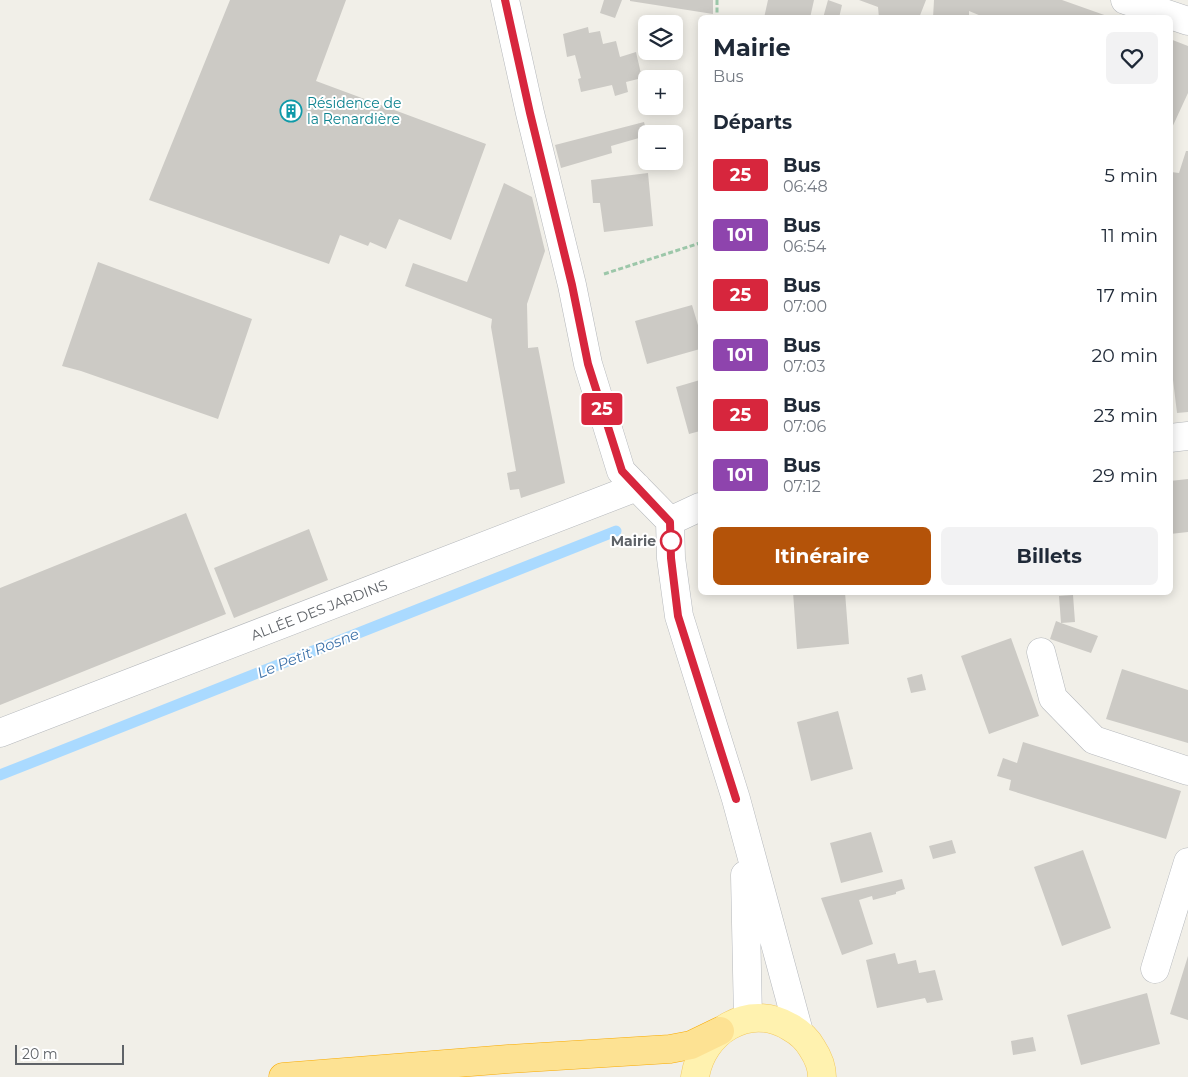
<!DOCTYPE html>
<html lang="fr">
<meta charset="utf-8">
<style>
:root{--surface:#fff;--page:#f2f2f3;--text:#1f2937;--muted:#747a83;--accent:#b45309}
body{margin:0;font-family:Montserrat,sans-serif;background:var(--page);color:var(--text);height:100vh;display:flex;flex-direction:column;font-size:19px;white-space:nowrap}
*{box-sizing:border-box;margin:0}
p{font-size:16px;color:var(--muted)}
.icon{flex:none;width:28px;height:28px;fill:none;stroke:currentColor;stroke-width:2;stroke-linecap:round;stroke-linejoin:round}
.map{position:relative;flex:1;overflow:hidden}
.panel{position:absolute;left:698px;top:15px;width:475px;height:580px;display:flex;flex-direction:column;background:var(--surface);border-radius:8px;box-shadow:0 2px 12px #0003}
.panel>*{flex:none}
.badge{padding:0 10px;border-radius:4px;font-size:18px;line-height:32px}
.controls{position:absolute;left:638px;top:15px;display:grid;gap:10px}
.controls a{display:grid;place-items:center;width:45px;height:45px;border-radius:8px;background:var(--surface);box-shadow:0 2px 12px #0003;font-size:25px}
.scale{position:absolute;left:15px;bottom:12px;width:109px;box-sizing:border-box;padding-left:5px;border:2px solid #5f6368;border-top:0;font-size:14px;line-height:18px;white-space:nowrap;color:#5f6368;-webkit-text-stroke:4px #fff;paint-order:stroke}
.map>.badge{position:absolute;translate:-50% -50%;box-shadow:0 0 0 2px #fff}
h2{padding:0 15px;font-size:19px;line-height:45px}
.round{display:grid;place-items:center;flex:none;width:52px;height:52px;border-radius:8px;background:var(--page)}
.head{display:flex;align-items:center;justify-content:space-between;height:85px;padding:0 15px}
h1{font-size:24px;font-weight:700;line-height:38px}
.cta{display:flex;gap:10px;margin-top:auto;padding:10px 15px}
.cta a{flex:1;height:58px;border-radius:8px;background:var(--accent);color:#fff;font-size:20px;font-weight:700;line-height:58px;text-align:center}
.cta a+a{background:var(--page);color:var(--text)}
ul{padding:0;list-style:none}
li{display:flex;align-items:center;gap:15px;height:60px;padding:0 15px}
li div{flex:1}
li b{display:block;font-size:19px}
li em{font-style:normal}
li .badge{min-width:55px;font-weight:700;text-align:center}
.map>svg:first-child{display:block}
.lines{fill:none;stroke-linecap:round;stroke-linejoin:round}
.stream{stroke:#aadaff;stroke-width:11}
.building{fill:#cccac5}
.minor-casing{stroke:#b5b8bc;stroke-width:29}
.major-casing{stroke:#f2c960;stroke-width:29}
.highway-casing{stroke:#f9ab00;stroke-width:29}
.path{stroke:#9cc7a9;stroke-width:3;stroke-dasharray:5 2.5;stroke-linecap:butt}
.minor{stroke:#fff;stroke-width:28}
.major{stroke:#fff2af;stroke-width:28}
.highway{stroke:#fde293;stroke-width:28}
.line-casing{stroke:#fff;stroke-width:11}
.line{stroke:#d7263d;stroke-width:8}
.stop-dot{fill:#fff;stroke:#d7263d;stroke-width:2.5}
.labels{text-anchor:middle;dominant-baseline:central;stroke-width:4;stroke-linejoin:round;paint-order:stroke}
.culture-label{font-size:14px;fill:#0d838f;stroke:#fff;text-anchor:start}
.stop-label{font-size:14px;font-weight:bold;fill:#5f6368;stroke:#fff;text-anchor:end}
.street-label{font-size:14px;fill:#5f6368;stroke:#fff}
.water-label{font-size:15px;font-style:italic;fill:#4174aa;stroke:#fff}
</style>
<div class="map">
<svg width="1188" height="1077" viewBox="0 0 1188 1077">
<rect width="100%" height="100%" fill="#f1efe8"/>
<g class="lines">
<!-- stream -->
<path class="stream" d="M0 775 616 531"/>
</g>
<!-- building -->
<path class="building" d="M230 0H346L316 81 486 144 451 240 399 219 386 249 370 242 368 246 340 235 329 264 149 200Z
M604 0H622L615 18 600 13Z
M630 0H713V14L630 1Z
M768 0H814L810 18H764Z
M828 0 842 5 839 18H823Z
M859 0H926L919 18H879L878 7Z
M934 0H1062L1110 17 986 18 969 11V18H933Z
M588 27 589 33 600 31 603 44 616 41 620 57 636 52 642 78 626 82 628 92 615 96 612 85 581 92 578 79 581 78 575 55 567 57 563 34Z
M1170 39 1188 46V93L1170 132Z
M644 122 647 134 646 136 611 146 612 153 561 168 555 145Z
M1186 151H1188V412L1177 413 1170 355V192L1171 172 1179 173Z
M648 173 653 226 604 232 600 203H593L591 180Z
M504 183 532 197 545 251 527 304 528 348 538 347 565 483 521 498 519 489 510 490 507 473 516 471 491 327 492 319 405 286 413 263 467 282Z
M98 262 252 319 218 419 81 371 62 366Z
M692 305 700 332V349L647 364 635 321Z
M700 380V431L689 434 676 387Z
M1188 479V532L1170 534V481Z
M186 513 226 614 0 705V588Z
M309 529 328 580 234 618 214 568Z
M793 592H845L849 644 797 649Z
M1073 595 1075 622 1061 623 1098 636 1091 653 1050 639 1056 621 1061 623 1059 596Z
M1011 638 1039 716 989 734 961 656Z
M1122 669 1188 690V743L1106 719Z
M922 674 926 690 911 693 907 678Z
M838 711 853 769 811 781 797 722Z
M1023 742 1181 791 1166 839 1009 790 1011 780 997 776 1003 758 1017 763Z
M871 832 883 872 841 883 830 843Z
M952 840 956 853 933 859 929 846Z
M1083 850 1111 928 1062 946 1034 867Z
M902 879 905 889 896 892V894L873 900 872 896 859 900 873 944 842 955 821 898Z
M895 953 898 964 916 960 919 973 935 970 943 1000 927 1003 925 998 877 1008 866 960Z
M1188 956V1020L1170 1014Z
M1147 993 1160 1044 1081 1065 1067 1015Z
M1033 1037 1036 1051 1013 1055 1011 1041Z"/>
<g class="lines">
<!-- minor casing -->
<g class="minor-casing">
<path id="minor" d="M505 0 530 113 572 285 588 364 621 471 670 521 671 558 679 616 736 799 799 1032
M1125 0 1188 21
M1170 438 1188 436
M670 521 700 507
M1041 652 1053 698 1094 740 1188 771
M0 733 637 487
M745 875 748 1018
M1155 969 1188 862"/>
</g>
<!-- major casing -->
<g class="major-casing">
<path id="major" d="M695 1077C702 1032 748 1002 790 1027 799 1032 807 1039 812 1048 818 1057 822 1066 822 1077"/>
</g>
<!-- highway casing -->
<g class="highway-casing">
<path id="highway" d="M283 1077 508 1059 670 1049 691 1045 720 1031"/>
</g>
<!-- path -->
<path class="path" d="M717 0V18
M604 274 700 243"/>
<!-- minor -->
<use href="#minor" class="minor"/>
<!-- major -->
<use href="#major" class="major"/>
<!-- highway -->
<use href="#highway" class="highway"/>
</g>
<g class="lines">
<!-- line casing -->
<g class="line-casing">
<path id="line" d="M505 0 530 113 572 285 588 364 622 471 670 522 671 558 678 616 736 799"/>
</g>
<!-- line -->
<use href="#line" class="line"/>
</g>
<!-- icons -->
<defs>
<g id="building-ring" transform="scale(1.125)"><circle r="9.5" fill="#fff" stroke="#0f9aa8" stroke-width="1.5"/><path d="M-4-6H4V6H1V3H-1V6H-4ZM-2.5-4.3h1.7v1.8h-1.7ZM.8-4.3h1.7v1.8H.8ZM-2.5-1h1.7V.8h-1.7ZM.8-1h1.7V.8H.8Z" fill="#0f9aa8"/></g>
</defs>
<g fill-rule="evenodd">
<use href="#building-ring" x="291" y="111"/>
</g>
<!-- markers -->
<circle class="stop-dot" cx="671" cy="541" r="10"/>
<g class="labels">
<!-- culture labels -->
<g class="culture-label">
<text x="307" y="103">Résidence de<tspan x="307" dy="16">la Renardière</tspan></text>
</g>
<!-- stop labels -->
<g class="stop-label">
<text x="656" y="541">Mairie</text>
</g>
<!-- street labels -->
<g class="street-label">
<text transform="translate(319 610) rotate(-21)">ALLÉE DES JARDINS</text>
</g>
<!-- water labels -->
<g class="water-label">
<text transform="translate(308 653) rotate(-22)">Le Petit Rosne</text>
</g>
</g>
</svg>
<div class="controls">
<a><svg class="icon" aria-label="layers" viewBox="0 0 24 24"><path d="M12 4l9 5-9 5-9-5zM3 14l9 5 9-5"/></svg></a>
<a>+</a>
<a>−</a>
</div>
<div class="scale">20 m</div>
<b class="badge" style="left:602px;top:409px;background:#d7263d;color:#fff">25</b>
<section class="panel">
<div class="head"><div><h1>Mairie</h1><p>Bus</p></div><a class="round"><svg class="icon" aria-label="heart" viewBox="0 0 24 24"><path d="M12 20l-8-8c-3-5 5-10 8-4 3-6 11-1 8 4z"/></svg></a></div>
<h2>Départs</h2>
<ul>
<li><span class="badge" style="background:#d7263d;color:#fff">25</span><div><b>Bus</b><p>06:48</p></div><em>5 min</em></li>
<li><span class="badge" style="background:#8e44ad;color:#fff">101</span><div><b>Bus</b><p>06:54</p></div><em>11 min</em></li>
<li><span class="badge" style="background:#d7263d;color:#fff">25</span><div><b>Bus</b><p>07:00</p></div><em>17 min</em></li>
<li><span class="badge" style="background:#8e44ad;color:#fff">101</span><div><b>Bus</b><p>07:03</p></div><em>20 min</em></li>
<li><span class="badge" style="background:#d7263d;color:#fff">25</span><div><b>Bus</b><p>07:06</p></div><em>23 min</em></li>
<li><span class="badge" style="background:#8e44ad;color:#fff">101</span><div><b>Bus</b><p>07:12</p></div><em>29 min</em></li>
</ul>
<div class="cta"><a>Itinéraire</a><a>Billets</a></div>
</section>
</div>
